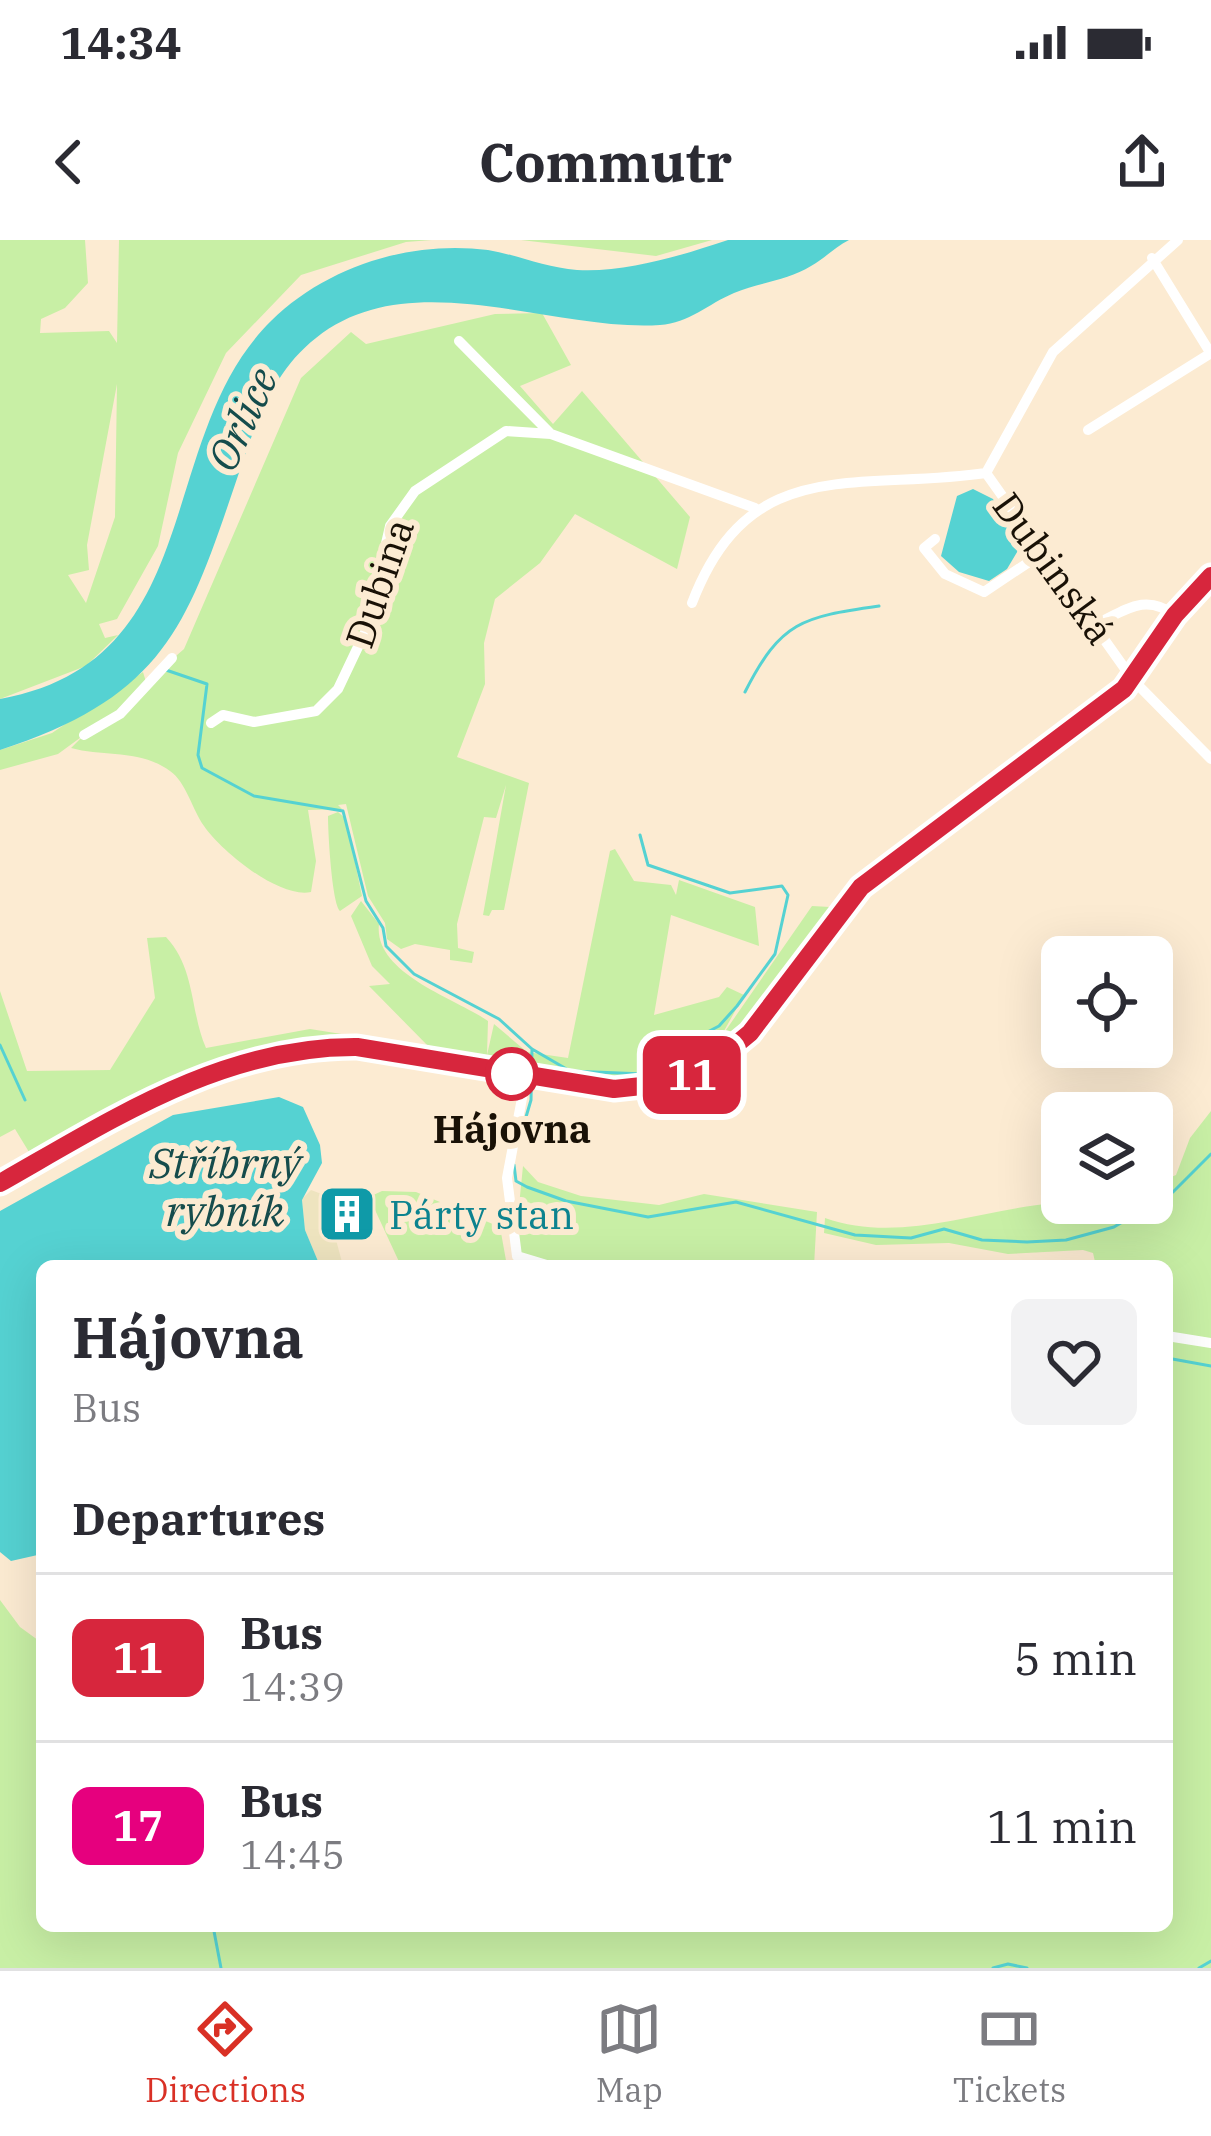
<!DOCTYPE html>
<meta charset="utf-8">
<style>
:root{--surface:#fff;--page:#f2f2f3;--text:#2b2b33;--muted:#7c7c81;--line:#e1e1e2;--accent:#d93025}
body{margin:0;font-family:"IBM Plex Serif",serif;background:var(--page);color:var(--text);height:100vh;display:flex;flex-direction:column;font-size:45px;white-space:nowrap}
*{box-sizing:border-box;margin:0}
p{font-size:39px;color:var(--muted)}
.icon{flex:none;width:66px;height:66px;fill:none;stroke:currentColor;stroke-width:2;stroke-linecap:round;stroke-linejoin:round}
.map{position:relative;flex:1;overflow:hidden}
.drawer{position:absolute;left:36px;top:1020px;width:1137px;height:672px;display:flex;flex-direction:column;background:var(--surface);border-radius:18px;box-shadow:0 12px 48px #0002}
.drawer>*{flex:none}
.badge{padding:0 24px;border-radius:18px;font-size:42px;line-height:78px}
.tools{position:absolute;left:1041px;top:696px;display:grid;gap:24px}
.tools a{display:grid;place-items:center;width:132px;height:132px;border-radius:18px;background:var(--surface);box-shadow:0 12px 48px #0002;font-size:60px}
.map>.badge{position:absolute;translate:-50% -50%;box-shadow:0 0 0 6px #fff}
h2{padding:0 36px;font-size:45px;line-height:108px}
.round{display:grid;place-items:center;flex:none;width:126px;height:126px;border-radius:18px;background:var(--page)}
.overview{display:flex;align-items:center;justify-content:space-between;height:204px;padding:0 36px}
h1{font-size:57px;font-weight:700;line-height:90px}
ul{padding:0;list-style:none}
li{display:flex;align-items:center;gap:36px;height:168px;padding:0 36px;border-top:3px solid var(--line)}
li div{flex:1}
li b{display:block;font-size:45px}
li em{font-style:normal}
li .badge{min-width:132px;font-weight:700;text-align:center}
.status{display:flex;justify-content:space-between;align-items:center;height:84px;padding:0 60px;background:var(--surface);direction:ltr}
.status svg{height:33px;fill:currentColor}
header{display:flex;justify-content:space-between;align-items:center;height:156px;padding:0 36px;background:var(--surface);font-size:54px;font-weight:700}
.dock{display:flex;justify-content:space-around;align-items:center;height:168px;border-top:3px solid var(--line);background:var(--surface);font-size:33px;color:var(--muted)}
.dock a{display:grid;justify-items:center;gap:6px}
.dock .active{color:var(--accent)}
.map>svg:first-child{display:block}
.green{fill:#c8efa5;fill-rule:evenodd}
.sand{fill:#eee4bf}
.water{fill:#55d2d2}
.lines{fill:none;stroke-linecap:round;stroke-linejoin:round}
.stream{stroke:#55d2d2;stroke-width:3}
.minor{stroke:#fff;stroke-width:10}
.line-casing{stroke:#fff;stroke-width:27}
.line{stroke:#d7263d;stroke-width:18}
.stop-dot{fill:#fff;stroke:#d7263d;stroke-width:6}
.labels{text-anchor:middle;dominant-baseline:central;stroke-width:12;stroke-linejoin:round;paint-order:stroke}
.street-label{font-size:39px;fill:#191106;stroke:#fcebd2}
.stop-label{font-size:39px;font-weight:bold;fill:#191106;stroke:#fcebd2}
.culture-label{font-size:39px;fill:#0d838f;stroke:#fcebd2;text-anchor:start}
.water-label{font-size:42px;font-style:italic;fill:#154c4c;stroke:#fcebd2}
</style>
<div class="status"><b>14:34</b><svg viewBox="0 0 49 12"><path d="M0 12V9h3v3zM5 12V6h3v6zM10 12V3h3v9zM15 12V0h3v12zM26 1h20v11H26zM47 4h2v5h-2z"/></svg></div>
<header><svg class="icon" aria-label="back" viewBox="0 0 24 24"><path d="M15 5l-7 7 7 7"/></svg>Commutr<svg class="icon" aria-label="share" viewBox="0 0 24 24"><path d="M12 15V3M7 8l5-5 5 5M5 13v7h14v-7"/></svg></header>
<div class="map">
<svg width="1211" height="1728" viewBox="0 0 1211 1728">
<rect width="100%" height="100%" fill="#fcebd2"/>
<!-- green -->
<path class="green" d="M0 0H85L88 43 65 68 41 79 40 93 109 91 117 103 119 0H432L406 2 301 35 226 113 178 213 158 306 117 379 99 384 105 398 118 395 86 426 0 459ZM117 144 115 277 86 363 68 335 89 330 87 305Z
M521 0H712L656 16Z
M542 73 571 125 520 146 553 184 582 151 690 277 677 329 575 274 540 323 495 359 484 403 485 444 457 517 529 543 504 670H492L489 676 483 675 506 545 496 578 484 577 457 684 458 708 474 712 472 723 450 720V710L415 704 401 709 387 699 385 683 368 656 346 564 338 565 342 569 308 570 316 621 311 652C280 659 222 612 204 586 192 569 186 542 170 531 140 509 104 517 71 508L84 495 58 514 0 530V510L52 493 143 432 146 442 184 409 301 138 351 92 366 104 495 74Z
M338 572 346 579 362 656 340 671C332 663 328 593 328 576Z
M615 609 634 641 671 645 676 655 679 640 755 667 759 706 671 675 654 775 719 757 727 747 744 755 719 800V810C686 833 661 841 621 844L351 802C234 802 132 862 29 912L15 889 0 897V751L27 831 110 830 155 758 147 698 166 697C196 729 190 772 206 808L310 789 430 808 369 746 390 744 372 726 351 676 361 661 379 684C373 733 454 758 488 781L487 815 494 784 527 812 568 818 610 611Z
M812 666 830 667 779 743 732 796 726 790Z
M1211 871V1728H0V1360L20 1387 42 1403V1686H1167V1026H1096L1093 1013 1083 1010 1008 1014 949 1003 876 1005 824 993 825 978C901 1005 982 968 1058 963 1088 961 1121 963 1152 963V945L1176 935 1190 898Z
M523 926 538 942 581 956 659 965 704 954 817 972 814 1026H513Z
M382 951 416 952 500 987 507 1026H401L369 957Z"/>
<!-- sand -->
<path class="sand" d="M311 950 332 958 331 981 343 1026H320L305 990 302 959Z"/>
<!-- water -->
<path class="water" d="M728 0H849C835 7 825 18 811 26 788 40 759 43 734 53 708 64 689 83 660 85 551 92 411 22 316 98 276 129 258 176 243 221 189 379 172 454 0 510V459C210 421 152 199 271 81 327 26 411 0 488 10 518 15 546 28 577 30 625 33 683 15 728 0Z
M973 249 993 259 1020 307 1007 329 989 341 959 332 941 316 957 256Z
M279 857 303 867 320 905 322 923 302 960 305 990 320 1026H42V1314L11 1321 0 1312V971L173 875Z"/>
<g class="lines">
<!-- stream -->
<path class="stream" d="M166 430 207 444 198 515 202 528 254 556 343 571 366 661 383 688 386 706 414 734 499 779 532 809 570 831 644 834 681 819 694 799 719 786 737 766 775 714 788 655 782 646 730 653 648 625 640 595
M745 452C781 381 802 377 879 366
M0 805 25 860
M518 904 531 860 532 809
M514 925 516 941 527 947 566 961 648 977 736 962 855 995 911 998 944 989 982 1000 1027 1002 1066 1000 1114 987 1173 952 1211 914
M1167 1118 1211 1126
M213 1686 221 1728
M993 1728 1008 1724 1027 1728
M1199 1728 1211 1721"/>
<!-- minor -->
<path class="minor" d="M1152 18 1211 114
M459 101 549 192
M1088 190 1211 113
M986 233 1053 112 1178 0
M935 299 924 308 945 334 984 352 1044 312
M692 363C750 212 855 252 986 233L1133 440 1211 519
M1096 384C1126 370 1145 353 1175 375
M211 483 223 475 254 482 316 471 338 449 366 390 390 286 415 251 506 191 551 194 755 268
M84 495 120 474 172 418
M526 837 507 938 517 1016 550 1026
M0 942C114 879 222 807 357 807L614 849 679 842 710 826 750 793 861 647 1124 449 1175 375 1211 336
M1167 1096 1211 1103"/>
</g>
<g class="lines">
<!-- line casing -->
<g class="line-casing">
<path id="line" d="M0 943C113 879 223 806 357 807L614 849 679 842 710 826 750 793 861 647 1124 449 1175 375 1211 336"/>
</g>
<!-- line -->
<use href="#line" class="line"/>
</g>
<!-- icons -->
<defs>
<g id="building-square" transform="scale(3)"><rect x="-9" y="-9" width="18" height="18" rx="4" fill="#0f9aa8" stroke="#fcebd2"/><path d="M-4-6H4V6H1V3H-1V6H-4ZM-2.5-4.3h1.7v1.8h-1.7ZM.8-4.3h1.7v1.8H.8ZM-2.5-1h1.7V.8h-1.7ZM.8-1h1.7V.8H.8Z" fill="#fff"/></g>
</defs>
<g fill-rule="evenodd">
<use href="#building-square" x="347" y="974"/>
</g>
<!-- markers -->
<circle class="stop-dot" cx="512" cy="834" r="24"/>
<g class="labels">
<!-- street labels -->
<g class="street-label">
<text transform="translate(1054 328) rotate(54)">Dubinská</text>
<text transform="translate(379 343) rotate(-71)">Dubina</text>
</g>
<!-- stop labels -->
<g class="stop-label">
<text x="512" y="888">Hájovna</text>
</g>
<!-- culture labels -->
<g class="culture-label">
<text x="389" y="974">Párty stan</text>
</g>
<!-- water labels -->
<g class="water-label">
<text transform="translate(242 179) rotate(-65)">Orlice</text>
<text x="225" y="922">Stříbrný<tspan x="225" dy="48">rybník</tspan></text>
</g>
</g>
</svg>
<div class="tools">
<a><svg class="icon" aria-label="locate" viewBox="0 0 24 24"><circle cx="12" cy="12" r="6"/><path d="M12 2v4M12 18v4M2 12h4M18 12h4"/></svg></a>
<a><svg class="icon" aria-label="layers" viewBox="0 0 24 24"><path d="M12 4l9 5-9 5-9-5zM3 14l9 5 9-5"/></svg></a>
</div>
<b class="badge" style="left:692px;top:835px;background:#d7263d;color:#fff">11</b>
<section class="drawer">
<div class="overview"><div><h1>Hájovna</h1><p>Bus</p></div><a class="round"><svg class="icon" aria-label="heart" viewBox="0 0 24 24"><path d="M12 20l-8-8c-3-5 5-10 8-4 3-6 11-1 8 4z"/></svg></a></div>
<h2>Departures</h2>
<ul>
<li><span class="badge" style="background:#d7263d;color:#fff">11</span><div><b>Bus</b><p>14:39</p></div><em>5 min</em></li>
<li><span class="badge" style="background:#e6007e;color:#fff">17</span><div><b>Bus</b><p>14:45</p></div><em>11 min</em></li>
</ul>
</section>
</div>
<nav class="dock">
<a class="active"><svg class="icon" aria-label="directions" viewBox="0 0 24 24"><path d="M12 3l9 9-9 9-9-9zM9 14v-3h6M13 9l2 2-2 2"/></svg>Directions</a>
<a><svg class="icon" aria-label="map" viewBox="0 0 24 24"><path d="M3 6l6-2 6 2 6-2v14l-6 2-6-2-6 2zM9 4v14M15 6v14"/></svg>Map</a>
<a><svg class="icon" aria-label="tickets" viewBox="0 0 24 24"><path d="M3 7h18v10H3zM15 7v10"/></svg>Tickets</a>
</nav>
